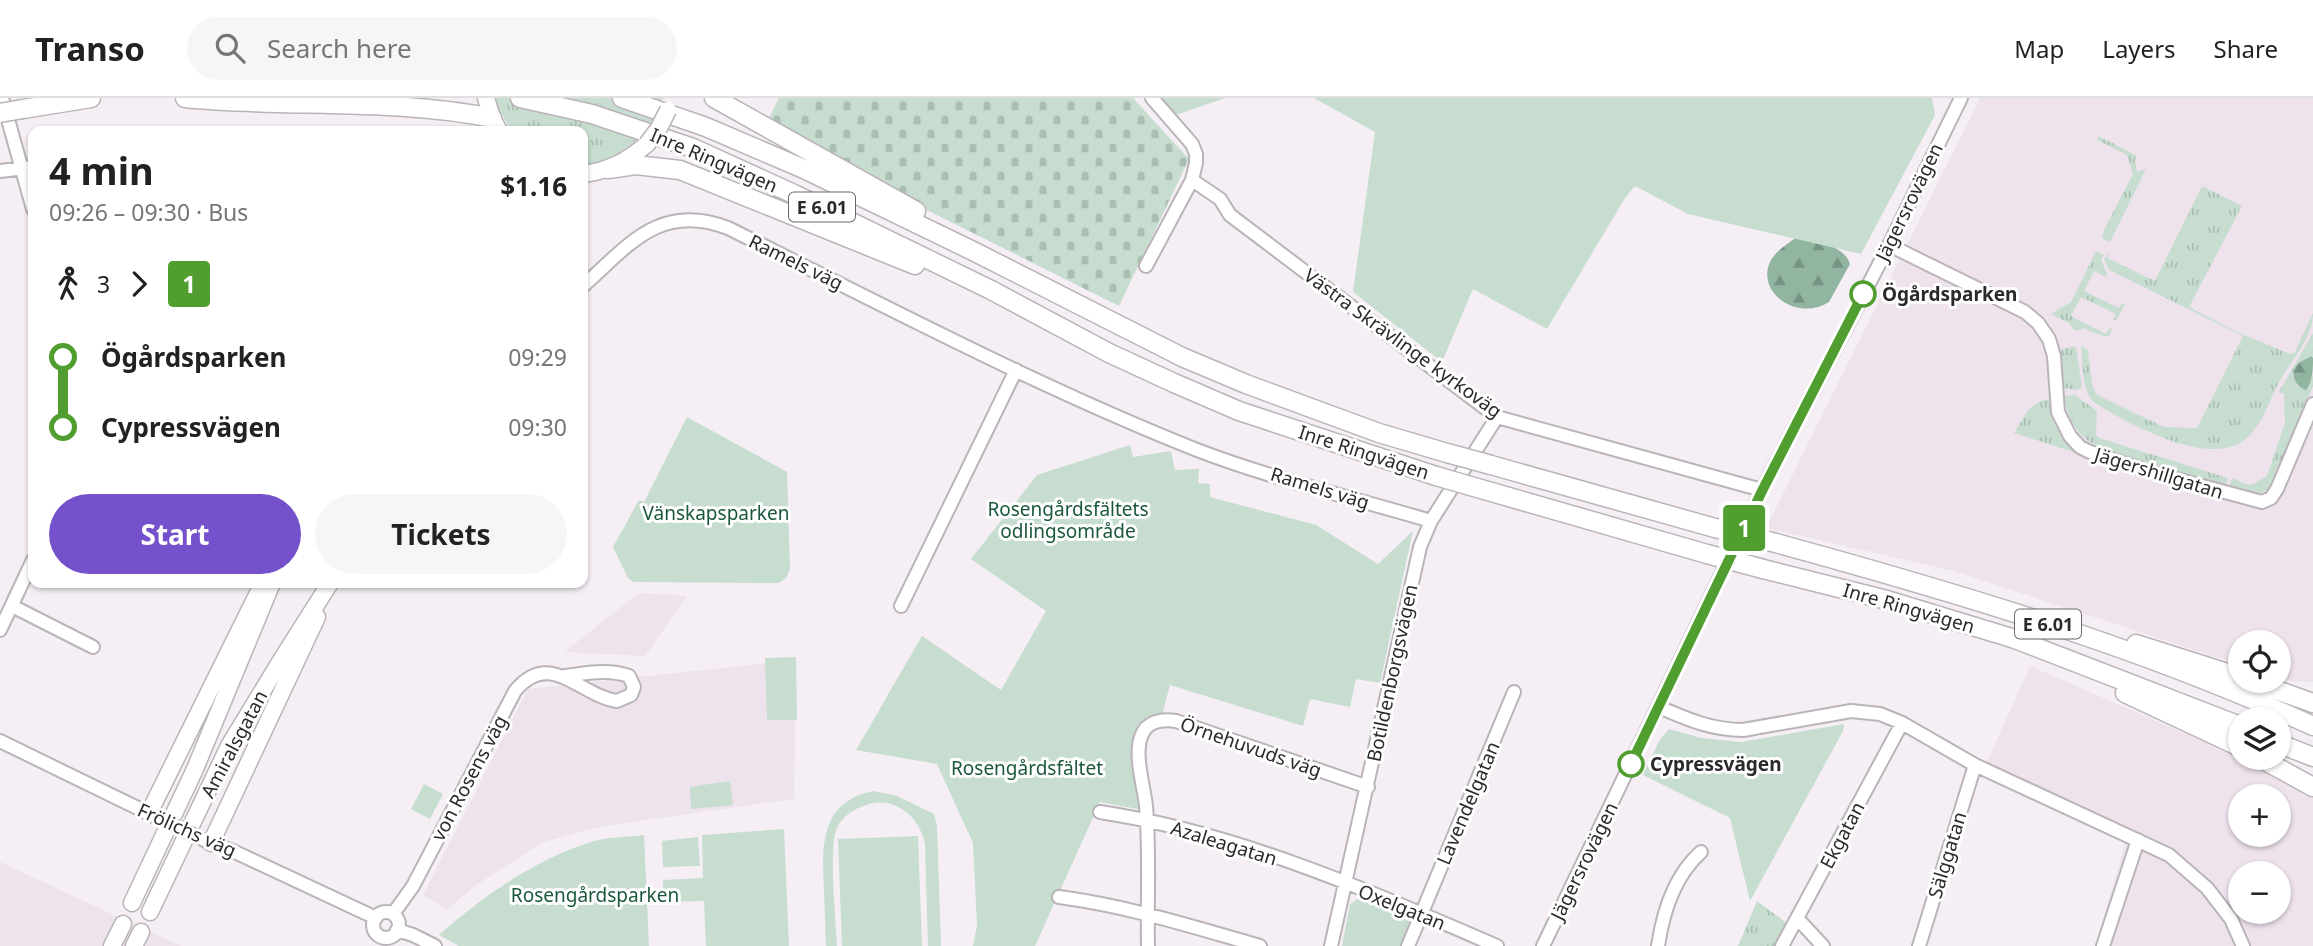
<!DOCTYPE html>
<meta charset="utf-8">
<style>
:root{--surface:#fff;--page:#f6f6f6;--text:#222;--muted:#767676;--line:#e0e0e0;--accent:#7552cb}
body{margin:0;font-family:"Noto Sans",sans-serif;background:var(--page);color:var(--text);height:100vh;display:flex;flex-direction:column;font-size:26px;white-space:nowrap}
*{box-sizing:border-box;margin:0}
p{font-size:23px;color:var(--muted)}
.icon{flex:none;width:38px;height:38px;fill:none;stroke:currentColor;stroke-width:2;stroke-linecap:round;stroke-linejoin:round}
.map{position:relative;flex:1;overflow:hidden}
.panel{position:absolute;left:28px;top:28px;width:560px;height:462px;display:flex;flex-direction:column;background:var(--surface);border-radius:14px;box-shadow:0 2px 5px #0004}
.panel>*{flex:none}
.badge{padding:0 14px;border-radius:5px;font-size:24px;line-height:46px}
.tools{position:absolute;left:2228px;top:532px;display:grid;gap:14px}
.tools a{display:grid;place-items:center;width:63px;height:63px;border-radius:50%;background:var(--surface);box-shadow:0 2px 5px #0004;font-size:35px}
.map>.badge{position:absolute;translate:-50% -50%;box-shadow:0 0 0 4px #fff}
.legs{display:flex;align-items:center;gap:10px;height:77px;padding:0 21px;font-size:23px}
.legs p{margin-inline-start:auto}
.overview{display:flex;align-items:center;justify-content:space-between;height:119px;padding:0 21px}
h1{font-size:38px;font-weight:700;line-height:52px}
.button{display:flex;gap:14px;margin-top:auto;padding:14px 21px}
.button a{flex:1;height:80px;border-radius:42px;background:var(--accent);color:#fff;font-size:28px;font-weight:700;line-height:80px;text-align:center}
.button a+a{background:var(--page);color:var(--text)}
ul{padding:0 21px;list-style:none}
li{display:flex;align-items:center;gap:24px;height:70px;font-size:26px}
li i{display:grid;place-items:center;width:10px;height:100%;margin:0 9px;background:currentColor}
li i::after{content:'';width:18px;height:18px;margin:-9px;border:5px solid;border-radius:50%;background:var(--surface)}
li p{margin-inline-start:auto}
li:first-child i{background:linear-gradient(#0000 50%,currentColor 0)}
li:last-child i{background:linear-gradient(currentColor 50%,#0000 0)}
header{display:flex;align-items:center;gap:42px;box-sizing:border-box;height:98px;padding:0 35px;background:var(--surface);border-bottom:2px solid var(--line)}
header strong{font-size:33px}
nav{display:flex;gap:38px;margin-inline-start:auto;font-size:24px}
.search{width:490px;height:63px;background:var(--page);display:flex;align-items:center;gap:18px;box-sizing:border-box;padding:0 24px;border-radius:38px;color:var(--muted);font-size:26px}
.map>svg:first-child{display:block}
.built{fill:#eee2ed;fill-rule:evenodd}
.grass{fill:url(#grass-tufts)}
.forest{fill:url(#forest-firs)}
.cemetery{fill:url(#cemetery-stones)}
.green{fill:#c6ddcf}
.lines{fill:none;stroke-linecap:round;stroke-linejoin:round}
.minor-casing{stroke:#bab4b9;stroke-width:16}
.major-casing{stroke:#bab4b9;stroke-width:19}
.highway-casing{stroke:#bab4b9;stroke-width:21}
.minor{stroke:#fff;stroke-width:12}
.major{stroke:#fff;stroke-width:16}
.highway{stroke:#fff;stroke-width:18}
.minor-bridge-casing{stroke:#bab4b9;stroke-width:16;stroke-linecap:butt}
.major-bridge-casing{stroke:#bab4b9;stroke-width:19;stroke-linecap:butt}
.highway-bridge-casing{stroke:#bab4b9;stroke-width:21;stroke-linecap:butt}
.minor-bridge{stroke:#fff;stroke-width:12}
.major-bridge{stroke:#fff;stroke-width:16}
.highway-bridge{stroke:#fff;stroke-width:18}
.line-1-casing{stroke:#fff;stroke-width:16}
.line-1{stroke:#509e2f;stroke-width:10}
.stop-1-dot{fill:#fff;stroke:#509e2f;stroke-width:3.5}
.labels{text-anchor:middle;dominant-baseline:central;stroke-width:6;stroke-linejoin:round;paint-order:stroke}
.shield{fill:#fefefe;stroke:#6a696a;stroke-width:2}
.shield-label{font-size:18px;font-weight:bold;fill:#2b292b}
.street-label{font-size:19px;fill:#2b292b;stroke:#fefefe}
.stop-label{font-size:19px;font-weight:bold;fill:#2b292b;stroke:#fefefe;text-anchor:start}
.park-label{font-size:19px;fill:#1a583b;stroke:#fefefe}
</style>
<header>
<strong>Transo</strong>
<div class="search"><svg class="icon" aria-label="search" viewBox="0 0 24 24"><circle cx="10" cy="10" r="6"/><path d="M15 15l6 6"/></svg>Search here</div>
<nav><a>Map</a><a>Layers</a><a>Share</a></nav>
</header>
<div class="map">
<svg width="2313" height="848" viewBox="0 0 2313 848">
<defs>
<pattern id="grass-tufts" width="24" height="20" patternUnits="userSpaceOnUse" patternTransform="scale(1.75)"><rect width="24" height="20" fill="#c6ddcf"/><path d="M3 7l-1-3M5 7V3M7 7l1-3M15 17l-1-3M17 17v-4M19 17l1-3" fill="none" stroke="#aabeb2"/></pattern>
<pattern id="forest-firs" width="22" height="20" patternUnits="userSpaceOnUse" patternTransform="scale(1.75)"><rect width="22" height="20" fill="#91b5a0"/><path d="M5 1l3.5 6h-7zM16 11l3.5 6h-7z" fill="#779383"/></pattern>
<pattern id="cemetery-stones" width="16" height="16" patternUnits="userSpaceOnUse" patternTransform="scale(1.75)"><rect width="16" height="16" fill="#c6ddcf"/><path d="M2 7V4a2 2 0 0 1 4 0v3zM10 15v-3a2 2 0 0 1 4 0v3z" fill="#aabeb2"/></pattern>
</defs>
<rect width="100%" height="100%" fill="#f5eff5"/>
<!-- built -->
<path class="built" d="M1980 0H2313V584H2294L2279 579 2278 544H2240V567L1954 473 1766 430Z
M639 495 687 498 645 558 564 554Z
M796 562 794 701 604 728 543 744 473 789 447 812 423 797 528 591Z
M2030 568 2202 643 2313 696V848H2095L2127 740 1981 677ZM2240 698H2278V737H2240ZM2240 775H2278V814H2240Z
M0 764 181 848H0Z"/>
<!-- grass -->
<path class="grass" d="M495 0H663C652 36 620 62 583 67V33H511L498 9Z
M2099 38 2137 58 2135 62 2137 74 2146 71 2110 144 2102 140 2104 132 2133 76 2127 57 2097 42Z
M2202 88 2242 108 2189 209 2237 234 2290 256 2295 254 2313 215C2313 239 2292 262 2280 282 2270 300 2264 323 2249 338 2214 374 2129 326 2095 305 2081 293 2083 265 2081 248L2088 252 2092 287 2097 297 2164 329 2197 330 2243 238 2109 172 2104 161 2110 153 2107 160 2155 183Z
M2096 153 2104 157 2101 162 2107 176 2106 179 2094 173 2084 193 2119 210 2122 205 2125 206 2116 223 2113 222 2116 216 2081 199 2071 218 2106 236 2110 230 2112 232 2108 239C2101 237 2090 234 2084 230L2075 233 2069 225 2051 216 2071 204Z
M2313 235V260L2311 258 2297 266 2293 277 2297 288 2309 289 2313 276V288L2271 388C2259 402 2244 393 2229 389L2232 380 2245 386H2253L2267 378 2285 325 2284 296 2279 294Z
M2076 248 2082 289 2077 292 2063 290 2060 255 2063 251Z
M2075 297 2097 313 2096 337 2099 340 2228 380 2226 388 2106 352C2081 343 2068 325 2064 298Z
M2049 301 2056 326 2080 356 2014 335C2024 319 2029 304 2049 301Z
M1757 803 1788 826 1775 848H1738Z"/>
<!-- forest -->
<path class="forest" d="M1798 138C1815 142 1845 148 1850 166L1829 204C1798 224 1756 195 1770 164 1776 152 1788 146 1798 138Z
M2311 258 2313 260C2313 270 2313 284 2306 292 2296 289 2290 278 2296 268 2299 263 2306 262 2311 258Z"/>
<!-- cemetery -->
<path class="cemetery" d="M779 0H1133L1189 61 1119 208 887 92 768 22Z"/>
<!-- green -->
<path class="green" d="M1161 0H1225L1176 17Z
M1314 0H1932L1935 17 1861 156 1688 116 1635 88 1625 100 1547 231 1473 191 1442 264 1353 194 1375 34Z
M687 319 787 374 790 471 786 480 779 485 633 484 628 480 613 449 639 402 644 404Z
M1130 347 1133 359 1171 353 1175 372 1199 371 1198 385 1210 386V399L1316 427 1378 466 1413 433 1380 585 1356 581 1350 609 1310 601 1303 628 1170 587 1162 617 1142 627 1143 712 1100 704 1035 848H973L977 828 973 745 937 666 856 652 922 538 1001 592 1046 513 971 461 1037 377Z
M796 559 797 622H767L765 560Z
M1844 626 1843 633 1750 803 1730 720 1643 677 1659 643 1669 631 1701 640 1741 644Z
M730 683 733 707 691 711 690 689Z
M424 686 443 696 430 721 411 711Z
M874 693 897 698 934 716 937 728 941 848H928L925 746C919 716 891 695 861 709 851 713 842 719 837 730 828 749 836 823 837 848H826C825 830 825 811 824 793 822 749 819 703 874 693Z
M784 731 789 848H706L704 803 664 804 663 782 703 780 702 737Z
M644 737 649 848H459L439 837C483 798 534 762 591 744 607 739 627 739 644 737Z
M918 738 922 848H842L838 741Z
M698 739 700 768 663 769 662 743Z
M1359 800 1411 823 1402 848H1342L1350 806Z"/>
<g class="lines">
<!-- minor casing -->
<g class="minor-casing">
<path id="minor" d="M2 0 33 111
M0 73 33 69
M1192 82 1220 101 1230 117 1497 319 1762 392
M1889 147 2025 214 2038 225 2049 241 2054 258 2058 314 2070 338 2080 349 2090 354 2154 375 2262 404 2271 400 2277 391 2313 306
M1146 168 1192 82 1196 65V56L1192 46 1152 0
M583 188C629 147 660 104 728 130 883 207 1036 288 1197 352 1273 381 1353 400 1431 423
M12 508 93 549
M901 508 1016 272
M0 532 33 462
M1659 609C1687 621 1711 632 1743 632L1851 613 1880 616 1902 625 1975 667 2169 757 2207 790 2231 821 2243 848
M0 643 154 718
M1100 714C1239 735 1369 793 1497 848
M204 742 235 754 376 820
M1059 799C1128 808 1193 829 1260 848
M373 827a13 13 0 1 1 26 0a13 13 0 1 1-26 0Z
M393 816 413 788 515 593C550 550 580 598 617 603L631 597 634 589 629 578C609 571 585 575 565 578
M1797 820 1823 848
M397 832 413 837 435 848
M1148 848C1147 803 1150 753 1146 708 1144 689 1134 657 1141 639 1146 623 1162 621 1176 623L1368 689
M1331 848 1420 449 1431 423 1497 319
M1408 848 1514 594
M1543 848 1762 392 1889 147 1961 0
M1658 848C1663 814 1675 777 1701 754
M1782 848 1902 625
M1919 848 1975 667
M2103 848 2138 742"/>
</g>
<!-- major casing -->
<g class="major-casing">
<path id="major" d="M486 0 492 20 499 33
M583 76C609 73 627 63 647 46
M149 715 262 487
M211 745 317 519
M132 805 195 671 272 485
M150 814 229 648 280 564 330 485
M112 848 123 826
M134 848 141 834"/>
</g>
<!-- highway casing -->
<g class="highway-casing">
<path id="highway" d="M185 0C286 10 395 0 492 20
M520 0 592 16 693 50 796 97 991 192 1109 255 1174 285 1239 313 1436 378
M622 0 706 29 804 71 973 153 1182 259 1246 286 1379 335 1447 355
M714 0 916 113
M23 11 91 0
M608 71 636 67 680 72 915 167
M1491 367 1715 430
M1474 389 1707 456
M1776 445C1958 495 2141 549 2313 628
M1763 471 1887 502 2015 541 2240 628
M2136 546 2240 579
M2251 583 2313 605
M2125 595 2240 649
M2278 645 2313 659
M2260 660 2313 689"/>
</g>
<!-- minor -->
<use href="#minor" class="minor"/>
<!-- major -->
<use href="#major" class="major"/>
<!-- highway -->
<use href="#highway" class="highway"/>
<!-- minor-bridge casing -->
<g class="minor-bridge-casing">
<path id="minor-bridge" d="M154 718 200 740"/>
</g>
<!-- major-bridge casing -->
<g class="major-bridge-casing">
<path id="major-bridge" d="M647 46 659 30 668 12"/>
</g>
<!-- highway-bridge casing -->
<g class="highway-bridge-casing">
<path id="highway-bridge" d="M0 15 23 11
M1447 355 1491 367
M1436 378 1474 389
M1715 430 1776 445
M1707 456 1763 471"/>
</g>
<!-- minor-bridge -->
<use href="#minor-bridge" class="minor-bridge"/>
<!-- major-bridge -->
<use href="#major-bridge" class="major-bridge"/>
<!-- highway-bridge -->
<use href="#highway-bridge" class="highway-bridge"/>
</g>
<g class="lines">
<!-- line-1 casing -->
<g class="line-1-casing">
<path id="line-1" d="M1631 666 1762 393 1863 196"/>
</g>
<!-- line-1 -->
<use href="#line-1" class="line-1"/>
</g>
<!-- markers -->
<g class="stop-1-dot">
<circle cx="1863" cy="196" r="12"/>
<circle cx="1631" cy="666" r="12"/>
</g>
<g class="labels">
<!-- shield labels -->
<g class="shield">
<rect x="789" y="94.5" width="66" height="29" rx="5"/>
<rect x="2015" y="511.5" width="66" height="29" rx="5"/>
</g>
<g class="shield-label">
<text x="822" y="109">E 6.01</text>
<text x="2048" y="526">E 6.01</text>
</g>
<!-- street labels -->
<g class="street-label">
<text transform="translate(714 62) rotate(23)">Inre Ringvägen</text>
<text transform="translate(1909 104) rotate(-64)">Jägersrovägen</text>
<text transform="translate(796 164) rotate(26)">Ramels väg</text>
<text transform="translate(1403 245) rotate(36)">Västra Skrävlinge kyrkoväg</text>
<text transform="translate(1364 354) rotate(18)">Inre Ringvägen</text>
<text transform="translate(2159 375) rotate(17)">Jägershillgatan</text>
<text transform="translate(1320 390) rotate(17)">Ramels väg</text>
<text transform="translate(1909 510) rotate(16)">Inre Ringvägen</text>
<text transform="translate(1392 575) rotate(-78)">Botildenborgsvägen</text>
<text transform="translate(234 646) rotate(-62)">Amiralsgatan</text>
<text transform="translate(1251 649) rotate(19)">Örnehuvuds väg</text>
<text transform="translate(469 680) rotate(-62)">von Rosens väg</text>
<text transform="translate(1468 705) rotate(-67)">Lavendelgatan</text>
<text transform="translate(187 732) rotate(24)">Frölichs väg</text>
<text transform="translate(1842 737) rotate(-62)">Ekgatan</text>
<text transform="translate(1224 745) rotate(17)">Azaleagatan</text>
<text transform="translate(1947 757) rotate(-73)">Sälggatan</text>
<text transform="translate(1584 763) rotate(-64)">Jägersrovägen</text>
<text transform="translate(1402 809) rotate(22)">Oxelgatan</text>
</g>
<!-- stop labels -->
<g class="stop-label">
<text x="1882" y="196">Ögårdsparken</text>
<text x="1650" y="666">Cypressvägen</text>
</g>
<!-- park labels -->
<g class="park-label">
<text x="1068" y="411">Rosengårdsfältets<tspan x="1068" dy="22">odlingsområde</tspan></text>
<text x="716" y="415">Vänskapsparken</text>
<text x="1027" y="670">Rosengårdsfältet</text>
<text x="595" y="797">Rosengårdsparken</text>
</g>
</g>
</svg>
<div class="tools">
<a><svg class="icon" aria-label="locate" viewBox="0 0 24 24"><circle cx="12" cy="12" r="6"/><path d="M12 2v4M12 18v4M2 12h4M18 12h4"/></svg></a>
<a><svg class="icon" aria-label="layers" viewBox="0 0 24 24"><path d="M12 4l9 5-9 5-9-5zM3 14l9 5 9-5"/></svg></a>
<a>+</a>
<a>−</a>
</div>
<b class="badge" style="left:1744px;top:430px;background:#509e2f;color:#fff">1</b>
<section class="panel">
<div class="overview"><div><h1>4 min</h1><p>09:26 – 09:30 · Bus</p></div><b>$1.16</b></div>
<div class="legs"><svg class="icon" aria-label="walk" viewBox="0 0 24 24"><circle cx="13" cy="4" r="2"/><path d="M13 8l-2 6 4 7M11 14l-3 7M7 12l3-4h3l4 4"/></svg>3<svg class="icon" aria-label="forward" viewBox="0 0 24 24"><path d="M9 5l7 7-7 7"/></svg><b class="badge" style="background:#509e2f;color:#fff">1</b></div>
<ul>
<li><i style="color:#509e2f"></i><b>Ögårdsparken</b><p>09:29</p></li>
<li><i style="color:#509e2f"></i><b>Cypressvägen</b><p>09:30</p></li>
</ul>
<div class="button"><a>Start</a><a>Tickets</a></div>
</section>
</div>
